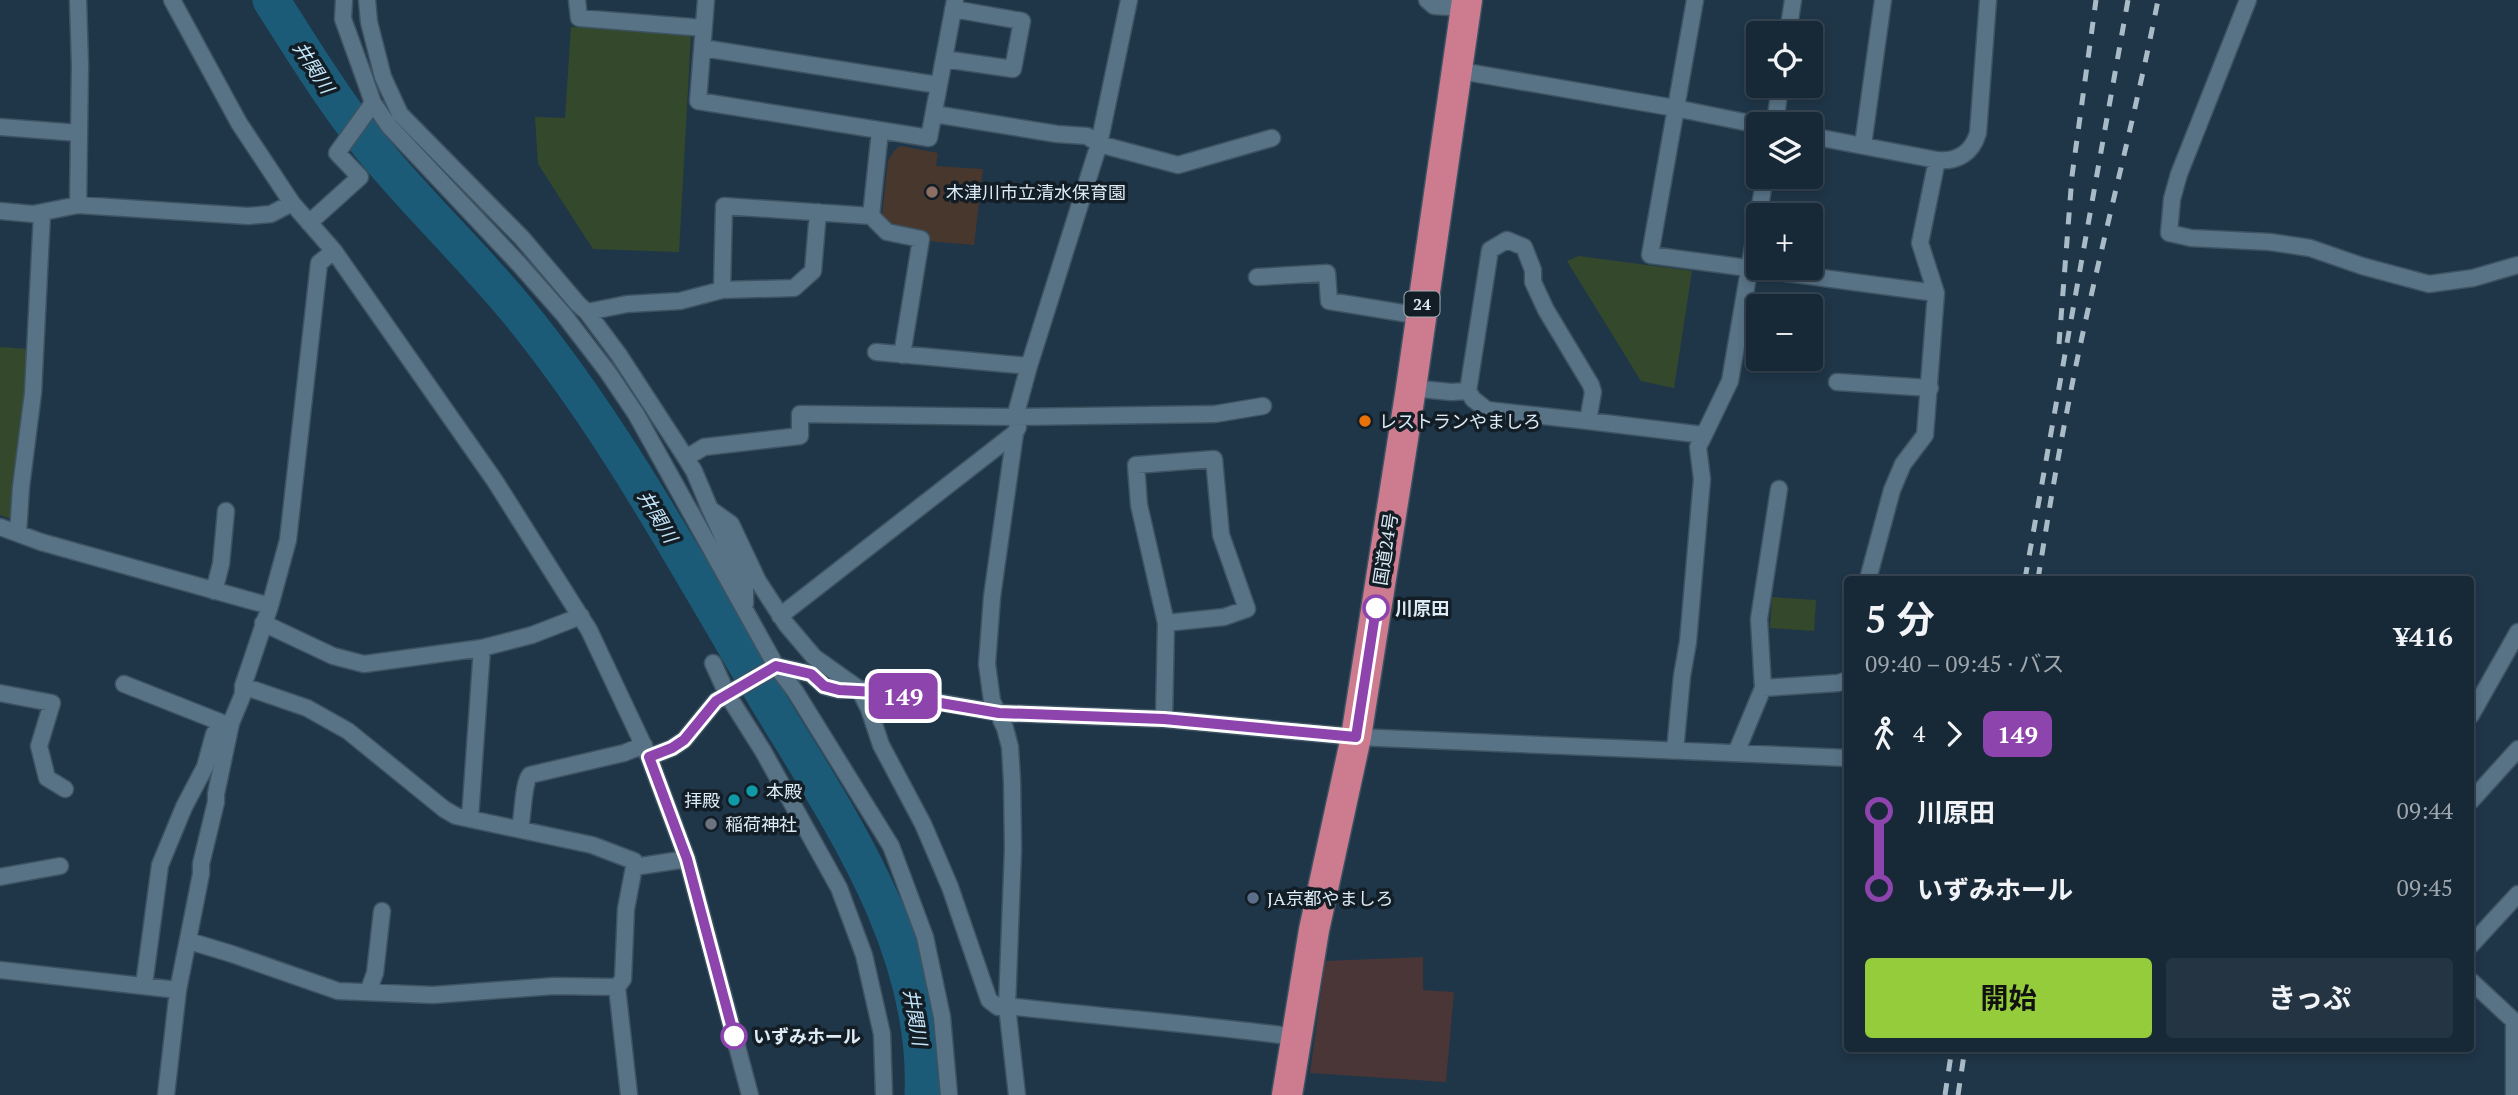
<!DOCTYPE html>
<html lang="ja">
<meta charset="utf-8">
<style>
:root{--surface:#172836;--page:#243442;--text:#f1f3f6;--muted:#9ea6ad;--line:#364451;--accent:#95cc3b}
body{margin:0;font-family:"PT Serif","Noto Sans JP",serif;background:var(--page);color:var(--text);height:100vh;display:flex;flex-direction:column;font-size:26px;white-space:nowrap}
*{box-sizing:border-box;margin:0}
p{font-size:23px;color:var(--muted)}
.icon{flex:none;width:38px;height:38px;fill:none;stroke:currentColor;stroke-width:2;stroke-linecap:round;stroke-linejoin:round}
.map{position:relative;flex:1;overflow:hidden}
.details{position:absolute;left:1844px;top:576px;width:630px;height:476px;display:flex;flex-direction:column;background:var(--surface);border-radius:7px;box-shadow:0 4px 10px #0003,0 0 0 2px var(--line)}
.details>*{flex:none}
.badge{padding:0 14px;border-radius:10px;font-size:24px;line-height:46px}
.buttons{position:absolute;left:1746px;top:21px;display:grid;gap:14px}
.buttons a{display:grid;place-items:center;width:77px;height:77px;border-radius:7px;background:var(--surface);box-shadow:0 4px 10px #0003,0 0 0 2px var(--line);font-size:35px}
.map>.badge{position:absolute;translate:-50% -50%;box-shadow:0 0 0 4px #fff}
.legs{display:flex;align-items:center;gap:10px;height:77px;padding:0 21px;font-size:23px}
.legs p{margin-inline-start:auto}
.summary{display:flex;align-items:center;justify-content:space-between;height:119px;padding:0 21px}
h1{font-size:38px;font-weight:700;line-height:52px}
.primary-button{display:flex;gap:14px;margin-top:auto;padding:14px 21px}
.primary-button a{flex:1;height:80px;border-radius:7px;background:var(--accent);color:#111;font-size:28px;font-weight:700;line-height:80px;text-align:center}
.primary-button a+a{background:var(--page);color:var(--text)}
ul{padding:0 21px;list-style:none}
li{display:flex;align-items:center;gap:24px;height:77px;font-size:26px}
li i{display:grid;place-items:center;width:10px;height:100%;margin:0 9px;background:currentColor}
li i::after{content:'';width:18px;height:18px;margin:-9px;border:5px solid;border-radius:50%;background:var(--surface)}
li p{margin-inline-start:auto}
li:first-child i{background:linear-gradient(#0000 50%,currentColor 0)}
li:last-child i{background:linear-gradient(currentColor 50%,#0000 0)}
.map>svg:first-child{display:block}
.commercial{fill:#4a3537}
.education{fill:#48372d}
.green{fill:#34492c}
.lines{fill:none;stroke-linecap:round;stroke-linejoin:round}
.river{stroke:#1c5b77;stroke-width:37}
.street-casing{stroke:#3e5362;stroke-width:19}
.highway-casing{stroke:#3e5362;stroke-width:33}
.street{stroke:#587286;stroke-width:16}
.highway{stroke:#cd7b8f;stroke-width:30}
.rail{stroke:#aabbc8;stroke-width:5;stroke-dasharray:12 12;stroke-linecap:butt}
.line-1-casing{stroke:#fff;stroke-width:16}
.line-1{stroke:#8e44ad;stroke-width:10}
.education-dot{fill:#8d6e63;stroke:#121d25;stroke-width:2.5}
.food-dot{fill:#e8710a;stroke:#121d25;stroke-width:2.5}
.stop-1-dot{fill:#fff;stroke:#8e44ad;stroke-width:3.5}
.culture-dot{fill:#0f9aa8;stroke:#121d25;stroke-width:2.5}
.worship-dot{fill:#6b7280;stroke:#121d25;stroke-width:2.5}
.service-dot{fill:#5c6f8a;stroke:#121d25;stroke-width:2.5}
.labels{text-anchor:middle;dominant-baseline:central;stroke-width:7;stroke-linejoin:round;paint-order:stroke}
.shield{fill:#121d25;stroke:#a0adb7;stroke-width:2}
.shield-label{font-size:16px;font-weight:bold;fill:#ddebf6}
.poi-label{font-size:18px;fill:#ddebf6;stroke:#121d25;text-anchor:start}
.street-label{font-size:18px;fill:#ddebf6;stroke:#121d25}
.stop-label{font-size:18px;font-weight:bold;fill:#ddebf6;stroke:#121d25;text-anchor:start}
.water-label{font-size:19px;font-style:italic;fill:#c4e5f8;stroke:#121d25}
</style>
<div class="map">
<svg width="2518" height="1095" viewBox="0 0 2518 1095">
<rect width="100%" height="100%" fill="#1f3648"/>
<!-- commercial -->
<path class="commercial" d="M1423 957V990L1454 992 1446 1082 1310 1073 1325 961Z"/>
<!-- education -->
<path class="education" d="M900 146 938 153 936 166 983 169 974 245 928 241 929 232 889 226 882 216 888 161 894 151Z"/>
<!-- green -->
<path class="green" d="M571 27 691 34 679 252 593 249 538 164 535 117 565 118Z
M1579 256 1692 271 1674 388 1641 381 1567 261Z
M0 347 31 349 14 520 0 515Z
M1772 597 1816 600 1814 631 1770 628Z"/>
<g class="lines">
<!-- river -->
<path class="river" d="M271 0C306 55 340 111 382 160 425 211 474 258 517 310 619 434 693 577 776 714 847 830 929 952 923 1095"/>
<!-- street casing -->
<g class="street-casing">
<path id="street" d="M172 0 239 123 292 203 334 251 495 481 589 630 649 757 687 859 750 1095
M344 0 343 19 364 77 373 103 389 126 519 264 564 315 607 371 636 414 776 666 795 691 891 846 925 937 942 1017 949 1095
M367 0 369 22 383 77 400 114 522 238 578 304 587 312 619 355 686 458 694 471 710 509 731 524 758 581 786 624 814 657 859 689 869 709 881 745 923 824 950 887 989 1000 998 1007 1007 1006C1103 1017 1200 1024 1296 1037
M577 0 579 18 704 28
M706 0 698 101 929 138 955 0
M1427 0 1434 6 1466 8
M1695 0 1650 255 1936 293 1920 243 1937 160
M2248 0 2179 174 2172 199 2169 233 2191 238 2270 242 2310 248 2362 266 2429 284 2473 278 2518 265
M1788 33 1793 0
M703 48 938 85
M944 59 1013 69 1022 21 953 9
M1455 70 1675 108 1759 125
M934 114 1057 134 1087 136 1099 144 1178 165 1272 138
M1775 124 1780 86
M0 127 79 133
M1811 136 1937 160C1958 162 1972 153 1978 133L1988 0
M1863 145 1883 0
M78 205 80 65 78 0
M0 211 33 214 78 205 248 216 271 214 292 203
M871 216 887 232 921 239 902 355
M309 223 360 177 337 153 373 103
M1257 277 1327 273 1329 301 1421 316
M722 290 794 288 813 271 818 212
M587 312 627 304 680 301 722 290 724 206 871 216 880 131
M876 352 1029 366
M1837 382 1930 388
M1411 388 1451 392 1468 391 1490 250 1507 240 1524 247 1533 270V282L1546 310 1591 385 1593 392 1588 421 1704 435 1730 381 1765 177
M1468 391 1473 399 1487 410 1588 421
M686 458 704 447 800 436V414L1015 417 1215 414 1263 406
M710 509 745 585V604
M0 527 41 542 270 606
M18 533 21 487 33 393 42 213
M1868 579 1892 490 1903 464 1925 435 1936 293
M214 591 221 564 226 511
M780 616 1015 433
M263 623 333 656 364 664 482 648 532 635 581 616
M713 663 727 694 763 751 839 888 864 955 882 1034 884 1095
M124 684 225 724
M243 686 307 708 348 731 444 809 456 816 592 845 634 861V867L687 859
M1763 688 1759 619 1779 489
M0 693 52 703 39 746 47 778 65 789
M2471 715 2518 632
M1164 719 1166 623 1139 505 1136 465 1214 459 1221 535 1247 609 1224 617 1166 623
M1675 751 1682 676 1688 642 1702 479 1698 447 1704 435
M1736 753 1763 688 1838 683 1848 680
M649 757 672 748 684 740 716 701 776 666 811 674 824 686 839 690 859 689 894 694 999 713 1164 719 1356 737 1848 758
M2471 801 2518 749
M470 818 482 648
M520 829C523 815 523 783 530 775L624 753 644 745
M0 877 60 866
M189 941 232 954 338 991 433 995 554 986 617 987 629 1095
M2471 945 2518 894
M0 970 178 990
M2471 981 2514 1021V1095
M144 985 160 865 184 807 205 767 214 734 225 724 231 723
M617 987 623 979 626 909 634 867
M368 992 375 973 382 911
M166 1095 178 990 201 874V864L216 802V794L231 723 243 694V686L270 606 288 540 319 263 334 251
M1017 1095 1007 1006 1013 849 1012 781 1010 747 1005 728 992 701 987 664 992 597 1015 433 1018 427 1015 417 1029 366 1099 144 1129 0"/>
</g>
<!-- highway casing -->
<g class="highway-casing">
<path id="highway" d="M1287 1095 1314 930 1356 737 1411 388 1467 0"/>
</g>
<!-- street -->
<use href="#street" class="street"/>
<!-- highway -->
<use href="#highway" class="highway"/>
<!-- rail -->
<path class="rail" d="M2059 344 2072 176 2096 0
M2025 579 2128 0
M2038 579C2047 523 2056 467 2067 411 2093 273 2131 138 2158 0
M1945 1095 1952 1048
M1958 1095 1965 1048"/>
</g>
<g class="lines">
<!-- line-1 casing -->
<g class="line-1-casing">
<path id="line-1" d="M734 1036 687 859 649 757 672 748 684 740 716 701 776 666 811 674 824 686 839 690 876 692 999 713 1164 719 1356 737 1376 608"/>
</g>
<!-- line-1 -->
<use href="#line-1" class="line-1"/>
</g>
<!-- markers -->
<circle class="education-dot" cx="932" cy="192" r="7"/>
<circle class="food-dot" cx="1365" cy="421" r="7"/>
<g class="stop-1-dot">
<circle cx="1376" cy="608" r="12"/>
<circle cx="734" cy="1036" r="12"/>
</g>
<g class="culture-dot">
<circle cx="752" cy="791" r="7"/>
<circle cx="734" cy="800" r="7"/>
</g>
<circle class="worship-dot" cx="711" cy="824" r="7"/>
<circle class="service-dot" cx="1253" cy="898" r="7"/>
<g class="labels">
<!-- shield labels -->
<rect class="shield" x="1404.5" y="291.5" width="35" height="25" rx="5"/>
<g class="shield-label">
<text x="1422" y="304">24</text>
</g>
<!-- poi labels -->
<g class="poi-label">
<text x="946" y="192">木津川市立清水保育園</text>
<text x="1379" y="421">レストランやましろ</text>
<text x="766" y="791">本殿</text>
<text x="720" y="800" text-anchor="end">拝殿</text>
<text x="725" y="824">稲荷神社</text>
<text x="1267" y="898">JA京都やましろ</text>
</g>
<!-- street labels -->
<g class="street-label">
<text transform="translate(1385 549) rotate(-81)">国道24号</text>
</g>
<!-- stop labels -->
<g class="stop-label">
<text x="1395" y="608">川原田</text>
<text x="753" y="1036">いずみホール</text>
</g>
<!-- water labels -->
<g class="water-label">
<text transform="translate(314 67) rotate(57)">井関川</text>
<text transform="translate(658 516) rotate(59)">井関川</text>
<text transform="translate(916 1017) rotate(80)">井関川</text>
</g>
</g>
</svg>
<div class="buttons">
<a><svg class="icon" aria-label="locate" viewBox="0 0 24 24"><circle cx="12" cy="12" r="6"/><path d="M12 2v4M12 18v4M2 12h4M18 12h4"/></svg></a>
<a><svg class="icon" aria-label="layers" viewBox="0 0 24 24"><path d="M12 4l9 5-9 5-9-5zM3 14l9 5 9-5"/></svg></a>
<a>+</a>
<a>−</a>
</div>
<b class="badge" style="left:903px;top:696px;background:#8e44ad;color:#fff">149</b>
<section class="details">
<div class="summary"><div><h1>5 分</h1><p>09:40 – 09:45 · バス</p></div><b>¥416</b></div>
<div class="legs"><svg class="icon" aria-label="walk" viewBox="0 0 24 24"><circle cx="13" cy="4" r="2"/><path d="M13 8l-2 6 4 7M11 14l-3 7M7 12l3-4h3l4 4"/></svg>4<svg class="icon" aria-label="forward" viewBox="0 0 24 24"><path d="M9 5l7 7-7 7"/></svg><b class="badge" style="background:#8e44ad;color:#fff">149</b></div>
<ul>
<li><i style="color:#8e44ad"></i><b>川原田</b><p>09:44</p></li>
<li><i style="color:#8e44ad"></i><b>いずみホール</b><p>09:45</p></li>
</ul>
<div class="primary-button"><a>開始</a><a>きっぷ</a></div>
</section>
</div>
